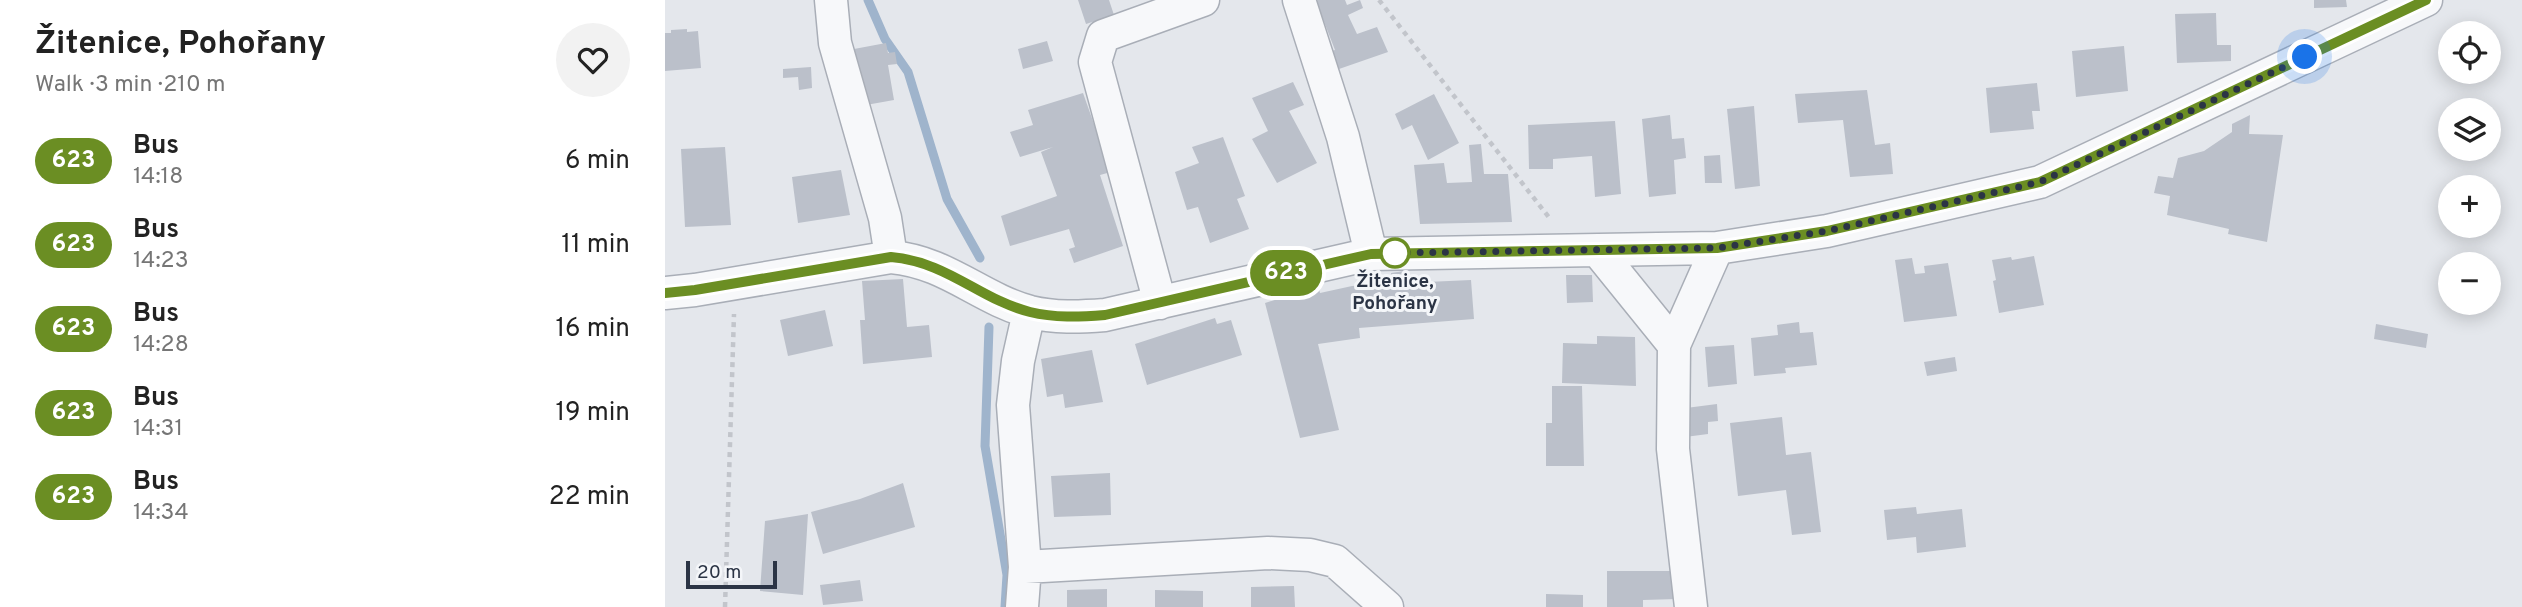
<!DOCTYPE html>
<meta charset="utf-8">
<style>
:root{--surface:#fff;--page:#f2f2f2;--text:#222;--muted:#767676}
body{margin:0;font-family:Overpass,sans-serif;background:var(--page);color:var(--text);height:100vh;display:flex;flex-direction:column;font-size:26px;white-space:nowrap}
*{box-sizing:border-box;margin:0}
p{font-size:23px;color:var(--muted)}
.icon{flex:none;width:38px;height:38px;fill:none;stroke:currentColor;stroke-width:2;stroke-linecap:round;stroke-linejoin:round}
.map{position:relative;flex:1;overflow:hidden}
.side{display:flex;flex-direction:column;background:var(--surface);width:665px}
.side>*{flex:none}
.badge{padding:0 14px;border-radius:23px;font-size:24px;line-height:46px}
.controls{position:absolute;left:1773px;top:21px;display:grid;gap:14px}
.controls a{display:grid;place-items:center;width:63px;height:63px;border-radius:50%;background:var(--surface);box-shadow:0 4px 18px #0003;font-size:35px}
.scale{position:absolute;left:21px;bottom:18px;width:91px;box-sizing:border-box;padding-left:7px;border:4px solid #2b3445;border-top:0;font-size:19px;line-height:24px;white-space:nowrap;color:#2b3445;-webkit-text-stroke:5px #f4f6f9;paint-order:stroke}
.you{position:absolute;width:35px;height:35px;margin:-18px;border:5px solid #fff;border-radius:50%;background:#1a73e8;box-shadow:0 0 0 10px #1a73e833}
.map>.badge{position:absolute;translate:-50% -50%;box-shadow:0 0 0 4px #fff}
.round{display:grid;place-items:center;flex:none;width:74px;height:74px;border-radius:37px;background:var(--page)}
.headline{display:flex;align-items:center;justify-content:space-between;height:119px;padding:0 35px}
h1{font-size:33px;font-weight:700;line-height:52px}
ul{padding:0;list-style:none}
li{display:flex;align-items:center;gap:21px;height:84px;padding:0 35px}
li div{flex:1}
li b{display:block;font-size:26px}
li em{font-style:normal}
li .badge{min-width:77px;font-weight:700;text-align:center}
main{display:flex;flex:1;min-height:0}
.map>svg:first-child{display:block}
.lines{fill:none;stroke-linecap:round;stroke-linejoin:round}
.stream{stroke:#9fb4cc;stroke-width:9}
.building{fill:#bbc0ca}
.minor-casing{stroke:#a9aeb7;stroke-width:35}
.path{stroke:#c2c5cb;stroke-width:4.5;stroke-dasharray:5 5;stroke-linecap:butt}
.minor{stroke:#f7f8fa;stroke-width:32}
.line-casing{stroke:#fff;stroke-width:16}
.line{stroke:#6b8e23;stroke-width:10}
.walk{stroke:#2b3445;stroke-width:7;stroke-dasharray:0 12.6}
.stop-dot{fill:#fff;stroke:#6b8e23;stroke-width:3.5}
.labels{text-anchor:middle;dominant-baseline:central;stroke-width:6;stroke-linejoin:round;paint-order:stroke}
.stop-label{font-size:19px;font-weight:bold;fill:#2b3445;stroke:#f4f6f9}
</style>
<main>
<section class="side">
<div class="headline"><div><h1>Žitenice, Pohořany</h1><p>Walk · 3 min · 210 m</p></div><a class="round"><svg class="icon" aria-label="heart" viewBox="0 0 24 24"><path d="M12 20l-8-8c-3-5 5-10 8-4 3-6 11-1 8 4z"/></svg></a></div>
<ul>
<li><span class="badge" style="background:#6b8e23;color:#fff">623</span><div><b>Bus</b><p>14:18</p></div><em>6 min</em></li>
<li><span class="badge" style="background:#6b8e23;color:#fff">623</span><div><b>Bus</b><p>14:23</p></div><em>11 min</em></li>
<li><span class="badge" style="background:#6b8e23;color:#fff">623</span><div><b>Bus</b><p>14:28</p></div><em>16 min</em></li>
<li><span class="badge" style="background:#6b8e23;color:#fff">623</span><div><b>Bus</b><p>14:31</p></div><em>19 min</em></li>
<li><span class="badge" style="background:#6b8e23;color:#fff">623</span><div><b>Bus</b><p>14:34</p></div><em>22 min</em></li>
</ul>
</section>
<div class="map">
<svg width="1857" height="607" viewBox="0 0 1857 607">
<rect width="100%" height="100%" fill="#e4e7ec"/>
<g class="lines">
<!-- stream -->
<path class="stream" d="M203 0 220 39 243 72 282 199 315 258
M324 327 320 446 342 575 340 607"/>
</g>
<!-- building -->
<path class="building" d="M413 0H444L449 15 421 24Z
M653 0H680L682 5 695 0 698 8 683 15 692 34 712 27 723 52 674 69 667 51 670 50 651 1Z
M1649 0H1681L1682 7 1649 8Z
M1551 13 1552 45H1566V61L1512 63 1510 14Z
M22 29V32L33 31 36 68 0 71V33H6V30Z
M382 41 388 61 358 69 353 49Z
M221 43 223 53 230 52 232 64 223 65 229 100 201 105 189 49Z
M1459 46 1463 91 1411 97 1407 51Z
M146 67 147 88 134 90 133 77 118 78V69Z
M628 82 639 105 624 111 652 163 612 183 587 139 603 131 587 98Z
M1372 83 1375 111H1367L1369 129 1325 133 1321 88Z
M1202 90 1210 145 1225 143 1228 174 1185 177 1178 120 1133 123 1130 94Z
M418 93 446 172 435 175 458 246 409 263 404 249 410 247 404 229 345 246 336 216 392 196 376 152 388 147 355 157 345 132 368 125 363 110Z
M769 94 794 143 763 160 747 125 737 130 730 114Z
M1089 106 1095 186 1070 189 1062 109Z
M1005 115 1007 139 1019 138 1021 158 1009 160 1011 194 984 197 977 119Z
M1585 115 1584 134 1618 135 1602 242 1563 234 1564 229 1502 215 1505 196 1489 193 1493 176 1508 178 1513 158 1539 151 1567 132V124Z
M950 121 956 194 930 197 927 156 888 159V169H864L863 125Z
M558 137 580 196 572 199 584 229 545 243 533 207 522 210 510 172 534 163 527 147Z
M816 144 819 174H843L847 222 755 224 749 165 779 163 782 183 807 182 804 145Z
M60 147 66 225 20 227 16 149Z
M1055 155 1057 183H1040L1039 156Z
M176 170 185 215 133 223 127 177Z
M1369 256 1379 305 1334 313 1328 281 1331 280 1327 260 1346 257 1347 260Z
M1247 258 1250 274 1260 273 1259 266 1283 263 1292 316 1239 322 1230 260Z
M739 271 740 283 806 280 809 319 694 328 695 338 653 344 674 430 635 438 600 303 653 286 655 293 687 286 726 284V273Z
M901 275H927L928 302 902 303Z
M238 279 242 327 264 325 267 357 198 364 195 320H200L197 281Z
M160 310 168 346 123 356 115 320Z
M550 318 552 324 566 320 577 355 482 385 470 344Z
M1134 322 1135 333 1148 332 1152 365 1120 368 1121 373 1089 376 1086 338 1113 335 1112 325Z
M1711 324 1763 334 1761 348 1709 339Z
M932 336 970 337 971 386 897 383 898 343 932 344Z
M1069 345 1072 384 1043 387 1040 347Z
M427 350 438 402 400 408 398 394 382 397 376 359Z
M1290 357 1292 371 1262 376 1259 362Z
M887 386H917L919 466H881V423H887Z
M1052 404 1053 421 1043 422V434L1020 437 1021 408Z
M1117 417 1121 455 1146 452 1156 532 1127 535 1121 490 1073 496 1065 423Z
M445 473 446 515 389 517 386 476Z
M238 483 250 527 158 554 146 512 195 499Z
M1251 507 1252 514 1297 509 1301 547 1252 553 1251 537 1222 540 1219 510Z
M143 514 138 595 95 591 100 521Z
M942 571H1009L1012 599 978 600V607H942Z
M195 580 198 601 158 605 155 585Z
M629 586 630 607H586V587Z
M442 589V607H402V590Z
M490 590 538 591V607H490Z
M881 594 918 595V607H881Z"/>
<g class="lines">
<!-- minor casing -->
<g class="minor-casing">
<path id="minor" d="M166 0 170 43 220 218 226 257
M634 0 678 137 706 254
M933 251 1009 345 1008 449 1026 607
M0 293 30 290 226 257C282 262 314 298 365 312 390 318 414 317 440 315L706 254 1052 248 1162 231 1375 182 1761 0
M495 303 430 62 438 36 538 0
M1009 345 1052 248
M360 567 603 553 645 555 670 561 722 607
M357 607 360 567 348 405 353 361 364 312"/>
</g>
<!-- path -->
<path class="path" d="M714 0 886 220
M60 607 69 314"/>
<!-- minor -->
<use href="#minor" class="minor"/>
</g>
<g class="lines">
<!-- line casing -->
<g class="line-casing">
<path id="line" d="M0 293 30 290 226 257C283 262 314 299 365 312 390 318 414 317 440 315L706 254 1052 248 1162 231 1375 182 1761 0"/>
</g>
<!-- line -->
<use href="#line" class="line"/>
<!-- walk -->
<path class="walk" d="M730 253 1052 248 1162 231 1375 182 1640 57"/>
</g>
<!-- markers -->
<circle class="stop-dot" cx="730" cy="253" r="14"/>
<g class="labels">
<!-- stop labels -->
<g class="stop-label">
<text x="730" y="282">Žitenice,<tspan x="730" dy="22">Pohořany</tspan></text>
</g>
</g>
</svg>
<div class="controls">
<a><svg class="icon" aria-label="locate" viewBox="0 0 24 24"><circle cx="12" cy="12" r="6"/><path d="M12 2v4M12 18v4M2 12h4M18 12h4"/></svg></a>
<a><svg class="icon" aria-label="layers" viewBox="0 0 24 24"><path d="M12 4l9 5-9 5-9-5zM3 14l9 5 9-5"/></svg></a>
<a>+</a>
<a>−</a>
</div>
<div class="scale">20 m</div>
<div class="you" style="left:1640px;top:57px"></div>
<b class="badge" style="left:621px;top:273px;background:#6b8e23;color:#fff">623</b>
</div>
</main>
